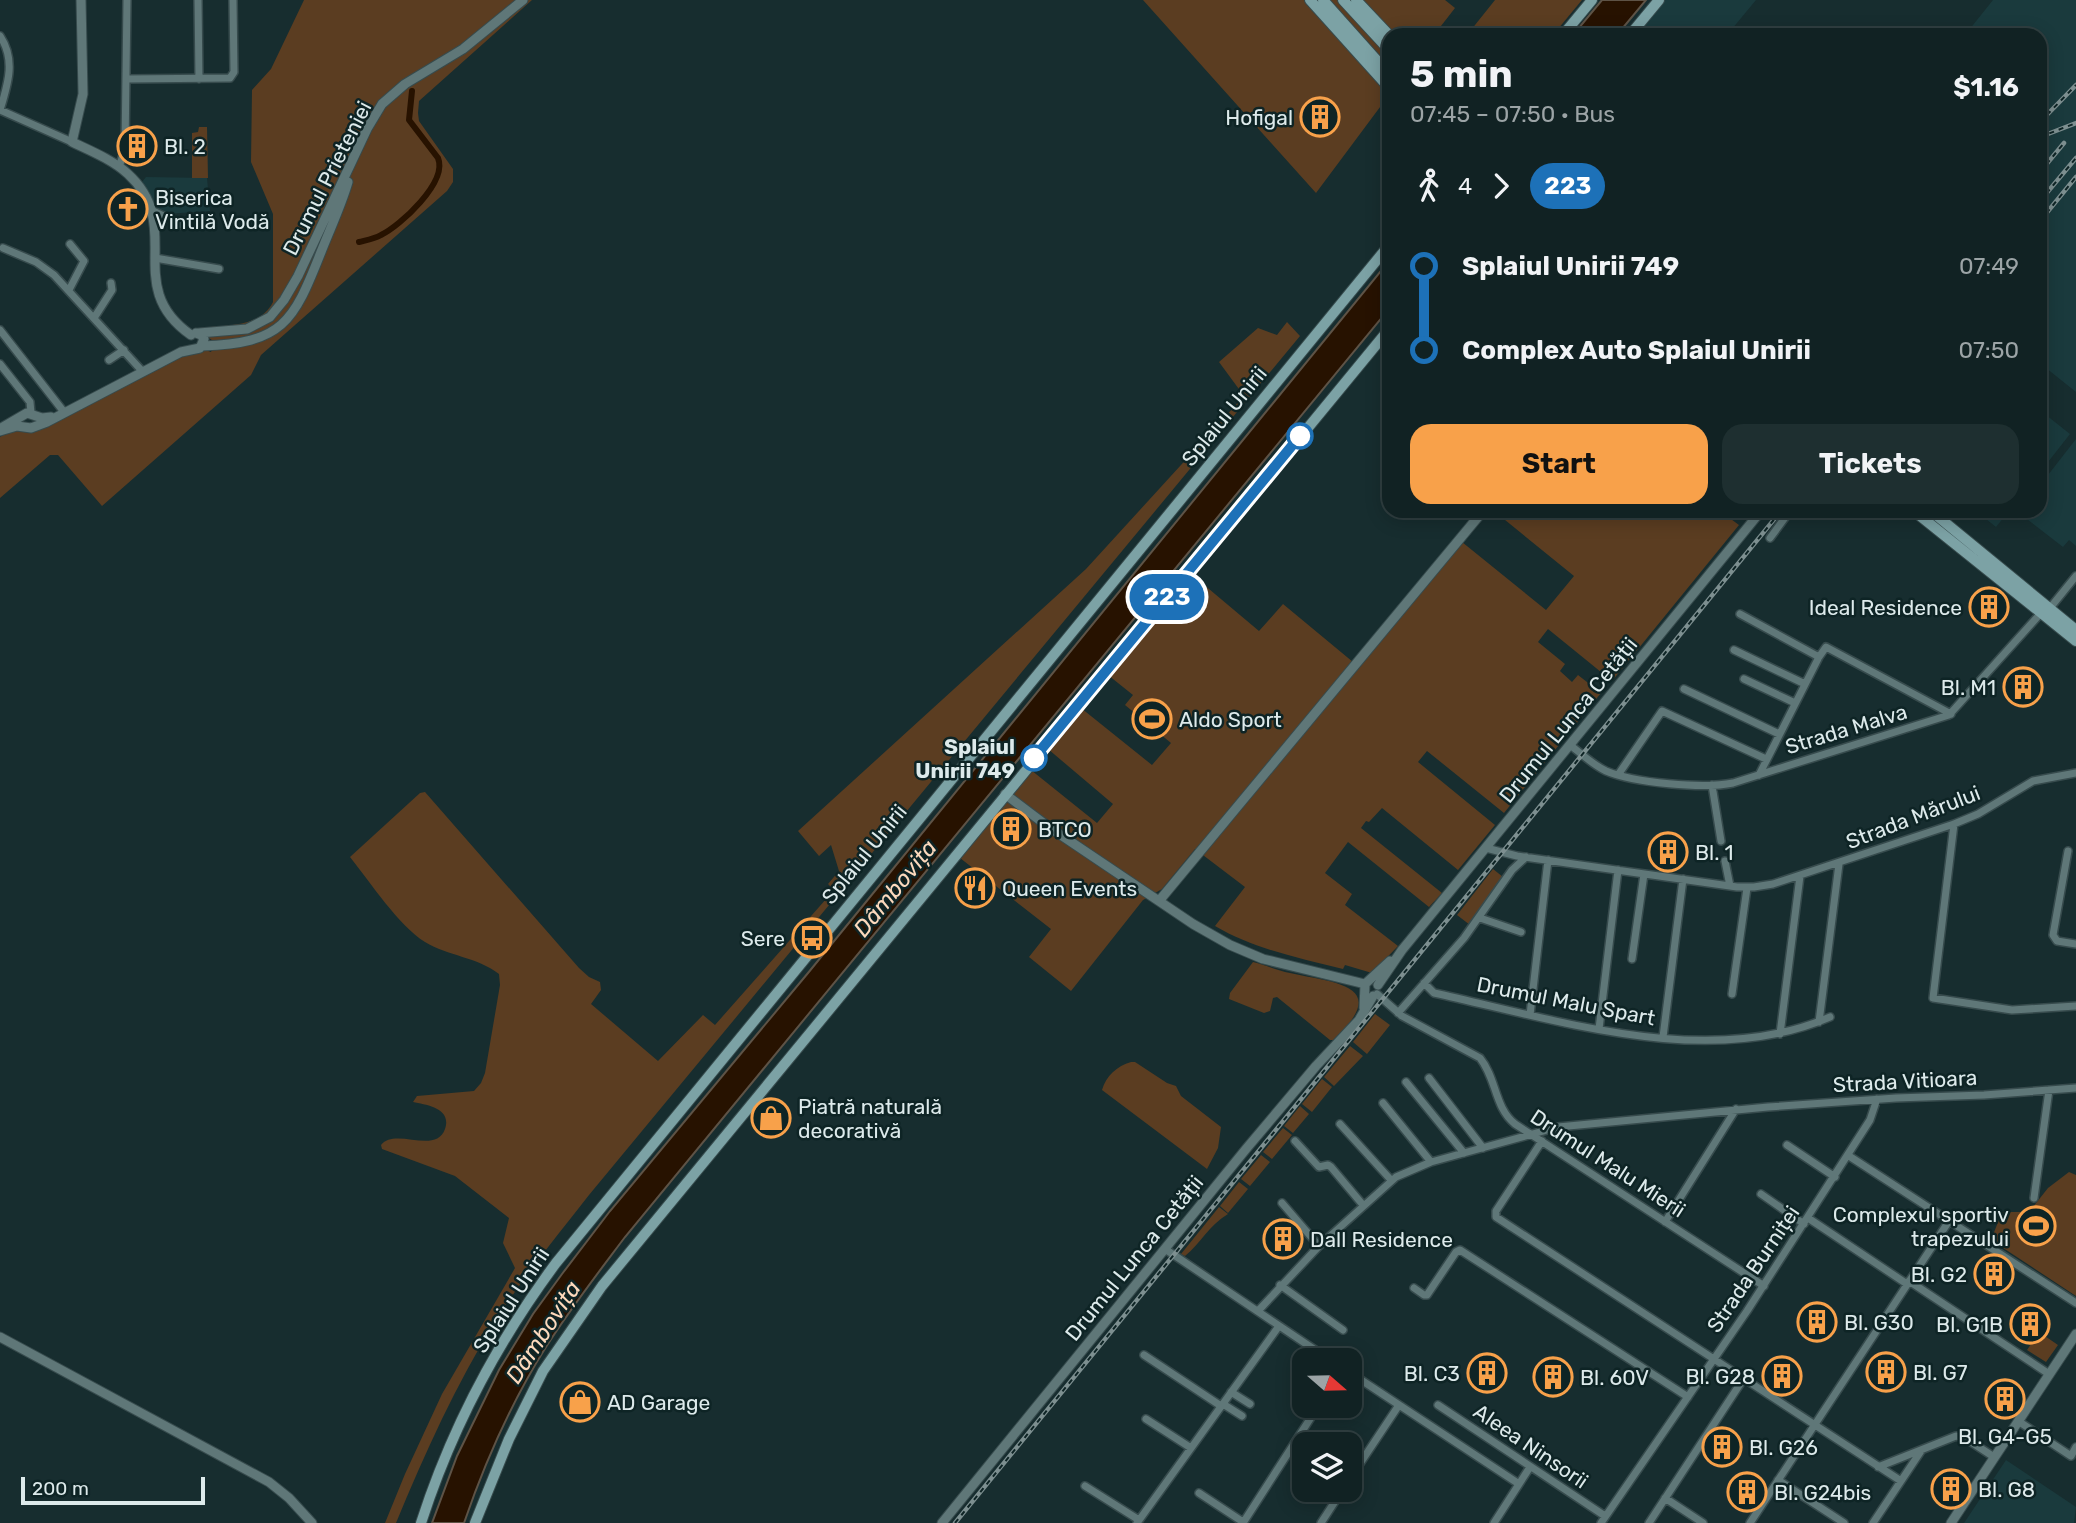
<!DOCTYPE html>
<meta charset="utf-8">
<style>
:root{--surface:#112223;--page:#1e2f30;--text:#f1f3f6;--muted:#9ca4a6;--line:#303f41;--accent:#f8a14a}
body{margin:0;font-family:Rubik,sans-serif;background:var(--page);color:var(--text);height:100vh;display:flex;flex-direction:column;font-size:26px;white-space:nowrap}
*{box-sizing:border-box;margin:0}
p{font-size:23px;color:var(--muted)}
.icon{flex:none;width:38px;height:38px;fill:none;stroke:currentColor;stroke-width:2;stroke-linecap:round;stroke-linejoin:round}
.map{position:relative;flex:1;overflow:hidden}
.side{position:absolute;left:1382px;top:28px;width:665px;height:490px;display:flex;flex-direction:column;background:var(--surface);border-radius:21px;box-shadow:0 4px 18px #0003,0 0 0 2px var(--line)}
.side>*{flex:none}
.badge{padding:0 14px;border-radius:23px;font-size:24px;line-height:46px}
.needle{width:46px;rotate:110deg}
.controls{position:absolute;left:1292px;top:1348px;display:grid;gap:14px}
.controls a{display:grid;place-items:center;width:70px;height:70px;border-radius:14px;background:var(--surface);box-shadow:0 4px 18px #0003,0 0 0 2px var(--line);font-size:35px}
.scale{position:absolute;left:21px;bottom:18px;width:184px;box-sizing:border-box;padding-left:7px;border:4px solid #ddeaeb;border-top:0;font-size:19px;line-height:24px;white-space:nowrap;color:#ddeaeb;-webkit-text-stroke:5px #0e2425;paint-order:stroke}
.map>.badge{position:absolute;translate:-50% -50%;box-shadow:0 0 0 4px #fff}
.legs{display:flex;align-items:center;gap:10px;height:77px;padding:0 28px;font-size:23px}
.legs p{margin-inline-start:auto}
.head{display:flex;align-items:center;justify-content:space-between;height:119px;padding:0 28px}
h1{font-size:38px;font-weight:700;line-height:52px}
.button{display:flex;gap:14px;margin-top:auto;padding:14px 28px}
.button a{flex:1;height:80px;border-radius:21px;background:var(--accent);color:#111;font-size:28px;font-weight:700;line-height:80px;text-align:center}
.button a+a{background:var(--page);color:var(--text)}
ul{padding:0 28px;list-style:none}
li{display:flex;align-items:center;gap:24px;height:84px;font-size:26px}
li i{display:grid;place-items:center;width:10px;height:100%;margin:0 9px;background:currentColor}
li i::after{content:'';width:18px;height:18px;margin:-9px;border:5px solid;border-radius:50%;background:var(--surface)}
li p{margin-inline-start:auto}
li:first-child i{background:linear-gradient(#0000 50%,currentColor 0)}
li:last-child i{background:linear-gradient(currentColor 50%,#0000 0)}
.map>svg:first-child{display:block}
.built{fill:#1a3a3d}
.green{fill:#5b3d21}
.water{fill:#271200;stroke:#5e5346;stroke-width:2}
.lines{fill:none;stroke-linecap:round;stroke-linejoin:round}
.canal{stroke:#271200;stroke-width:6}
.minor-casing{stroke:#374b4d;stroke-width:10}
.tertiary-casing{stroke:#374b4d;stroke-width:11}
.secondary-casing{stroke:#374b4d;stroke-width:12}
.minor{stroke:#5f7778;stroke-width:7}
.tertiary{stroke:#5f7778;stroke-width:9}
.secondary{stroke:#7ca2a5;stroke-width:10}
.rail-casing{stroke:#7d8f90;stroke-width:4.5}
.rail{stroke:#0e2425;stroke-width:2;stroke-dasharray:5;stroke-linecap:butt}
.line-1-casing{stroke:#fff;stroke-width:16}
.line-1{stroke:#1d71b8;stroke-width:10}
.stop-1-dot{fill:#fff;stroke:#1d71b8;stroke-width:3.5}
.labels{text-anchor:middle;dominant-baseline:central;stroke-width:5;stroke-linejoin:round;paint-order:stroke}
.poi-label{font-size:21px;fill:#ddeaeb;stroke:#0e2425;text-anchor:start}
.street-label{font-size:21px;fill:#ddeaeb;stroke:#0e2425}
.stop-label{font-size:21px;font-weight:bold;fill:#ddeaeb;stroke:#0e2425;text-anchor:end}
.water-label{font-size:23px;font-style:italic;fill:#fcd9bc;stroke:#0e2425}
</style>
<div class="map">
<svg width="2076" height="1523" viewBox="0 0 2076 1523">
<rect width="100%" height="100%" fill="#172d2f"/>
<!-- built -->
<path class="built" d="M1662 0H1756L1727 35H1633Z
M1993 0H2076V392L2041 364 2040 35H1965Z
M146 177 207 178 210 211 166 214 157 208 142 182Z
M2041 411 2070 434 2041 471Z
M2076 439V546L2069 540 2063 547 2018 512 2040 511 2041 484Z
M1976 511H2009L1996 527Z
M2006 1460 2076 1507 2074 1523H1964Z"/>
<!-- green -->
<path class="green" d="M304 0H532L419 101 418 113 419 121 453 169V182L447 191 261 355 251 375 102 506 58 455H50L0 498V437L13 429 31 430 183 353H196L203 349 211 352 215 342 195 329C222 324 259 330 273 302V214L251 162 252 90 271 69Z
M1143 0H1445L1455 8 1434 35H1390L1389 95 1316 193Z
M1495 0H1582L1553 35H1467Z
M199 127H207L208 178H192V133L198 132Z
M1287 322 1300 336 589 1195C557 1236 524 1276 496 1320 456 1384 425 1453 396 1523H385L405 1474 442 1394 515 1268 503 1243 509 1218 455 1176 382 1149 381 1145C395 1127 436 1155 445 1129 452 1108 427 1105 413 1102L417 1096 474 1091 481 1083 485 1073 500 985 499 974C477 957 448 956 425 942 399 926 370 882 350 857L420 793 425 792 579 968 589 977 600 982 601 990 591 1004 658 1061 703 1015 715 1025 834 890 828 884 839 871 831 845 819 856 798 831 1086 569 1244 396 1219 362 1258 328 1277 335Z
M1494 511H1720L1739 525 1612 681 1548 629 1538 642 1565 664 1560 671 1572 682 1578 675 1601 693 1504 813 1427 751 1418 762 1495 825 1458 870 1382 808 1369 822 1366 821 1361 828 1442 893 1429 907 1348 842 1325 873 1352 894 1345 905 1398 946 1372 973 1345 965 1343 969C1299 958 1254 949 1215 926L1245 887 1195 849 1162 889 1143 900 1071 991 1029 957 1051 929 960 858 1031 770 1097 823 1113 804 1048 749 1081 708 1152 765 1171 743 1125 705 1133 695 1108 675 1190 573 1259 631 1283 604 1359 667 1462 542 1546 610 1574 576Z
M1493 869 1503 877 1470 925 1457 915Z
M1253 962C1266 965 1278 971 1290 973 1335 983 1393 985 1333 1040H1330L1277 997 1273 998 1270 1011 1264 1013 1229 999 1230 993Z
M1375 1014 1390 1025 1367 1054 1353 1042Z
M1350 1046 1363 1056 1334 1086 1324 1077Z
M1131 1062H1135L1167 1083 1176 1086 1181 1096 1221 1127 1218 1148 1207 1169 1102 1090C1106 1076 1117 1066 1131 1062Z
M1322 1079 1332 1087 1312 1112 1302 1104Z
M1300 1106 1309 1114 1293 1133 1284 1126Z
M1283 1128 1292 1135 1272 1159 1263 1152Z
M1261 1155 1270 1162 1250 1186 1241 1179Z
M2069 1172 2076 1175V1296L1991 1240 2002 1212H2029L2048 1188Z
M1239 1182 1248 1189 1228 1213 1220 1206Z
M1219 1207 1228 1214C1209 1225 1201 1243 1185 1256L1181 1254Z
M2039 1332 2058 1345 2046 1362 2027 1350Z"/>
<!-- water -->
<path class="water" d="M1602 0H1646L1617 35H1573Z
M1389 261V309L625 1237C598 1273 570 1309 546 1347 512 1401 485 1462 464 1523H432L457 1456 499 1370 533 1314 562 1274 610 1211 808 973Z"/>
<g class="lines">
<!-- canal -->
<path class="canal" d="M359 242C367 240 374 239 381 235 400 226 448 182 438 158L409 120 412 91"/>
<!-- minor casing -->
<g class="minor-casing">
<path id="minor" d="M198 0 199 79
M0 36C16 60 8 84 0 110
M126 79 230 78 234 72 233 0
M0 110 72 142
M119 167 125 149 127 0
M153 211 184 226
M3 248 36 262 54 275 143 372
M155 258 219 269
M69 290 84 261 70 244
M94 318 112 290 111 283
M0 330 64 412
M109 360 124 350
M0 364 30 402 31 413
M1770 538 1790 511
M2050 608 2076 576
M1740 614 1819 657
M1734 650 1805 684
M1744 679 1795 703
M1684 689 1779 734
M1570 745C1582 754 1593 765 1606 771 1634 783 1704 789 1733 783L1949 715 2041 613
M1618 775 1662 711 1766 759
M1759 775 1819 657 1826 647 1951 714
M1712 785 1721 841
M1954 824 1933 998 2012 1010 2076 1006
M1486 848 1517 856 1737 887H1754L1773 884 1954 824 1978 814 2033 781 2076 773
M2068 851 2053 935 2057 941 2076 944
M1725 861 1730 886
M1480 918 1521 932
M1632 959 1644 874
M1424 983 1434 993C1558 1020 1708 1070 1830 1017
M1377 994 1402 1016 1480 1058C1497 1079 1494 1107 1515 1124L1764 1286
M1732 994 1747 888
M1398 1013 1464 938 1512 870 1526 857
M1530 1015 1548 860
M1819 1022 1839 864
M1599 1029 1618 870
M1780 1034 1800 876
M1663 1037 1683 879
M1429 1078 1483 1148
M1406 1082 1464 1153
M1383 1103 1431 1162
M1340 1124 1391 1180
M1295 1141 1319 1167 1328 1165 1331 1167 1363 1205
M1542 1141 1496 1211V1217L1901 1481
M1787 1145 1835 1177
M1849 1156 2076 1303
M1761 1194 1804 1224
M2034 1198 2049 1090
M1282 1203 1319 1246
M1808 1218 1907 1284
M1665 1222 1736 1109
M1165 1249 1330 1360
M1909 1281 2049 1374
M1280 1285 1343 1330
M1414 1288 1424 1295H1427L1456 1252 1460 1250 1688 1397
M1258 1311 1319 1246 1396 1177 1431 1162 1558 1127 1768 1107 1896 1098 1984 1095 2076 1088
M1144 1355 1221 1406
M1349 1372 1519 1484
M1231 1392 1250 1404
M1223 1404 1242 1416
M1438 1405 1605 1516
M1146 1419 1191 1448
M2018 1421 2071 1456 2076 1447
M1878 1467 1956 1436 1965 1438 1994 1457
M1349 1480 1399 1405
M1778 1480 1844 1523
M1085 1486 1139 1520
M1199 1493 1243 1522
M1665 1498 1703 1523
M1137 1523 1279 1326
M1243 1523 1319 1405
M1321 1523 1343 1489
M1494 1523 1530 1467
M1601 1523 1747 1311 1870 1120 1877 1099
M1649 1523 1744 1378
M1750 1523 1949 1221
M1873 1523 1921 1451"/>
</g>
<!-- tertiary casing -->
<g class="tertiary-casing">
<path id="tertiary" d="M81 0 83 94 72 142C91 151 113 160 128 174 186 227 121 286 191 335
M199 333 247 329 270 317 284 300 298 276 367 129 382 104 405 84 463 49 523 0
M202 346C283 343 293 323 321 252 330 229 341 206 348 182
M1 428 27 413 42 418 51 417
M0 431 17 426 31 428 47 422 181 352 200 348 204 339 201 335 196 333
M1005 794 1046 825 1193 924 1230 945 1263 959 1365 984
M1159 901 1483 511
M1378 985 1402 950 1761 511
M1364 1008 1365 984 1390 961
M0 1337 269 1482 289 1498 312 1523
M942 1523 1246 1149 1316 1066 1359 1020 1373 996
M1951 1523 2076 1334"/>
</g>
<!-- secondary casing -->
<g class="secondary-casing">
<path id="secondary" d="M1310 0 1390 89
M1323 0 1390 75
M1343 0 1390 51
M1356 0 1390 36
M1563 35 1592 0
M1630 35 1659 0
M1914 511 2076 641
M1931 511 2076 630
M421 1523C451 1430 498 1341 556 1263L1390 244
M475 1523 509 1439 543 1371 602 1286 1390 328"/>
</g>
<!-- minor -->
<use href="#minor" class="minor"/>
<!-- tertiary -->
<use href="#tertiary" class="tertiary"/>
<!-- secondary -->
<use href="#secondary" class="secondary"/>
<!-- rail casing -->
<g class="rail-casing">
<path id="rail" d="M2040 122 2076 85
M2040 137 2076 123
M2040 172 2064 143
M2040 201 2076 158
M2040 221 2076 177
M955 1523 1781 511"/>
</g>
<!-- rail -->
<use href="#rail" class="rail"/>
</g>
<g class="lines">
<!-- line-1 casing -->
<g class="line-1-casing">
<path id="line-1" d="M1034 758 1300 436"/>
</g>
<!-- line-1 -->
<use href="#line-1" class="line-1"/>
</g>
<!-- icons -->
<defs>
<g id="building-ring" transform="scale(2.0125)"><circle r="9.5" fill="#0e2425" stroke="#f8a14a" stroke-width="1.5"/><path d="M-4-6H4V6H1V3H-1V6H-4ZM-2.5-4.3h1.7v1.8h-1.7ZM.8-4.3h1.7v1.8H.8ZM-2.5-1h1.7V.8h-1.7ZM.8-1h1.7V.8H.8Z" fill="#f8a14a"/></g>
<g id="church-ring" transform="scale(2.0125)"><circle r="9.5" fill="#0e2425" stroke="#f8a14a" stroke-width="1.5"/><path d="M-1.2-6h2.4v3.5h3.3v2.4h-3.3V6h-2.4V-.1h-3.3v-2.4h3.3Z" fill="#f8a14a"/></g>
<g id="stadium-ring" transform="scale(2.0125)"><circle r="9.5" fill="#0e2425" stroke="#f8a14a" stroke-width="1.5"/><path d="M0-5a6.5 5 0 1 0 0 10a6.5 5 0 1 0 0-10ZM-3.5-1.8h7v3.6h-7Z" fill="#f8a14a"/></g>
<g id="restaurant-ring" transform="scale(2.0125)"><circle r="9.5" fill="#0e2425" stroke="#f8a14a" stroke-width="1.5"/><path d="M-5-6h1v4h1v-4h1v4h1v-4h1v5L-1.5 .5V6h-2V.5L-5-1ZM5-6V6H3V1.5H1.5Q1.5-4 5-6Z" fill="#f8a14a"/></g>
<g id="bus-ring" transform="scale(2.0125)"><circle r="9.5" fill="#0e2425" stroke="#f8a14a" stroke-width="1.5"/><path d="M-5-6H5V4H4V6H2V4H-2V6H-4V4H-5ZM-3.5-4V0h7V-4ZM-3.5 1.2v1.5H-2V1.2ZM2 1.2v1.5H3.5V1.2Z" fill="#f8a14a"/></g>
<g id="shop-ring" transform="scale(2.0125)"><circle r="9.5" fill="#0e2425" stroke="#f8a14a" stroke-width="1.5"/><path d="M-5-2.5h2.3a2.7 3.5 0 0 1 5.4 0H5L5.5 6h-11ZM-1.5-2.5h3a1.5 2.3 0 0 0-3 0Z" fill="#f8a14a"/></g>
</defs>
<g fill-rule="evenodd">
<use href="#building-ring" x="1320" y="117"/>
<use href="#building-ring" x="137" y="146"/>
<use href="#church-ring" x="128" y="209"/>
<use href="#building-ring" x="1989" y="607"/>
<use href="#building-ring" x="2023" y="687"/>
<use href="#stadium-ring" x="1152" y="719"/>
<use href="#building-ring" x="1011" y="829"/>
<use href="#building-ring" x="1668" y="852"/>
<use href="#restaurant-ring" x="975" y="888"/>
<use href="#bus-ring" x="812" y="938"/>
<use href="#shop-ring" x="771" y="1118"/>
<use href="#stadium-ring" x="2036" y="1226"/>
<use href="#building-ring" x="1283" y="1239"/>
<use href="#building-ring" x="1994" y="1274"/>
<use href="#building-ring" x="1817" y="1322"/>
<use href="#building-ring" x="2030" y="1324"/>
<use href="#building-ring" x="1886" y="1372"/>
<use href="#building-ring" x="1487" y="1373"/>
<use href="#building-ring" x="1782" y="1376"/>
<use href="#building-ring" x="1553" y="1377"/>
<use href="#building-ring" x="2005" y="1399"/>
<use href="#shop-ring" x="580" y="1402"/>
<use href="#building-ring" x="1722" y="1447"/>
<use href="#building-ring" x="1951" y="1489"/>
<use href="#building-ring" x="1747" y="1492"/>
</g>
<!-- markers -->
<g class="stop-1-dot">
<circle cx="1300" cy="436" r="12"/>
<circle cx="1034" cy="758" r="12"/>
</g>
<g class="labels">
<!-- poi labels -->
<g class="poi-label">
<text x="1293" y="117" text-anchor="end">Hofigal</text>
<text x="164" y="146">Bl. 2</text>
<text x="155" y="197">Biserica<tspan x="155" dy="24">Vintilă Vodă</tspan></text>
<text x="1962" y="607" text-anchor="end">Ideal Residence</text>
<text x="1996" y="687" text-anchor="end">Bl. M1</text>
<text x="1179" y="719">Aldo Sport</text>
<text x="1038" y="829">BTCO</text>
<text x="1695" y="852">Bl. 1</text>
<text x="1002" y="888">Queen Events</text>
<text x="785" y="938" text-anchor="end">Sere</text>
<text x="798" y="1106">Piatră naturală<tspan x="798" dy="24">decorativă</tspan></text>
<text x="2009" y="1214" text-anchor="end">Complexul sportiv<tspan x="2009" dy="24">trapezului</tspan></text>
<text x="1310" y="1239">Dall Residence</text>
<text x="1967" y="1274" text-anchor="end">Bl. G2</text>
<text x="1844" y="1322">Bl. G30</text>
<text x="2003" y="1324" text-anchor="end">Bl. G1B</text>
<text x="1913" y="1372">Bl. G7</text>
<text x="1460" y="1373" text-anchor="end">Bl. C3</text>
<text x="1755" y="1376" text-anchor="end">Bl. G28</text>
<text x="1580" y="1377">Bl. 60V</text>
<text x="607" y="1402">AD Garage</text>
<text x="2005" y="1436" text-anchor="middle">Bl. G4-G5</text>
<text x="1749" y="1447">Bl. G26</text>
<text x="1978" y="1489">Bl. G8</text>
<text x="1774" y="1492">Bl. G24bis</text>
</g>
<!-- street labels -->
<g class="street-label">
<text transform="translate(327 178) rotate(-63)">Drumul Prieteniei</text>
<text transform="translate(1224 416) rotate(-51)">Splaiul Unirii</text>
<text transform="translate(1568 720) rotate(-51)">Drumul Lunca Cetății</text>
<text transform="translate(1846 729) rotate(-17)">Strada Malva</text>
<text transform="translate(1913 817) rotate(-21)">Strada Mărului</text>
<text transform="translate(864 854) rotate(-51)">Splaiul Unirii</text>
<text transform="translate(1566 1001) rotate(11)">Drumul Malu Spart</text>
<text transform="translate(1905 1081) rotate(-3)">Strada Vitioara</text>
<text transform="translate(1608 1163) rotate(33)">Drumul Malu Mierii</text>
<text transform="translate(1134 1258) rotate(-51)">Drumul Lunca Cetății</text>
<text transform="translate(1753 1269) rotate(-56)">Strada Burniței</text>
<text transform="translate(511 1300) rotate(-57)">Splaiul Unirii</text>
<text transform="translate(1531 1446) rotate(34)">Aleea Ninsorii</text>
</g>
<!-- stop labels -->
<g class="stop-label">
<text x="1015" y="746">Splaiul<tspan x="1015" dy="24">Unirii 749</tspan></text>
</g>
<!-- water labels -->
<g class="water-label">
<text transform="translate(895 888) rotate(-51)">Dâmbovița</text>
<text transform="translate(543 1332) rotate(-57)">Dâmbovița</text>
</g>
</g>
</svg>
<div class="controls">
<a><svg class="needle" viewBox="-14 -14 28 28"><path d="M0-13l5 13h-10z" fill="#e53935"/><path d="M0 13l5-13h-10z" fill="#9ca4a6"/></svg></a>
<a><svg class="icon" aria-label="layers" viewBox="0 0 24 24"><path d="M12 4l9 5-9 5-9-5zM3 14l9 5 9-5"/></svg></a>
</div>
<div class="scale">200 m</div>
<b class="badge" style="left:1167px;top:597px;background:#1d71b8;color:#fff">223</b>
<section class="side">
<div class="head"><div><h1>5 min</h1><p>07:45 – 07:50 · Bus</p></div><b>$1.16</b></div>
<div class="legs"><svg class="icon" aria-label="walk" viewBox="0 0 24 24"><circle cx="13" cy="4" r="2"/><path d="M13 8l-2 6 4 7M11 14l-3 7M7 12l3-4h3l4 4"/></svg>4<svg class="icon" aria-label="forward" viewBox="0 0 24 24"><path d="M9 5l7 7-7 7"/></svg><b class="badge" style="background:#1d71b8;color:#fff">223</b></div>
<ul>
<li><i style="color:#1d71b8"></i><b>Splaiul Unirii 749</b><p>07:49</p></li>
<li><i style="color:#1d71b8"></i><b>Complex Auto Splaiul Unirii</b><p>07:50</p></li>
</ul>
<div class="button"><a>Start</a><a>Tickets</a></div>
</section>
</div>
